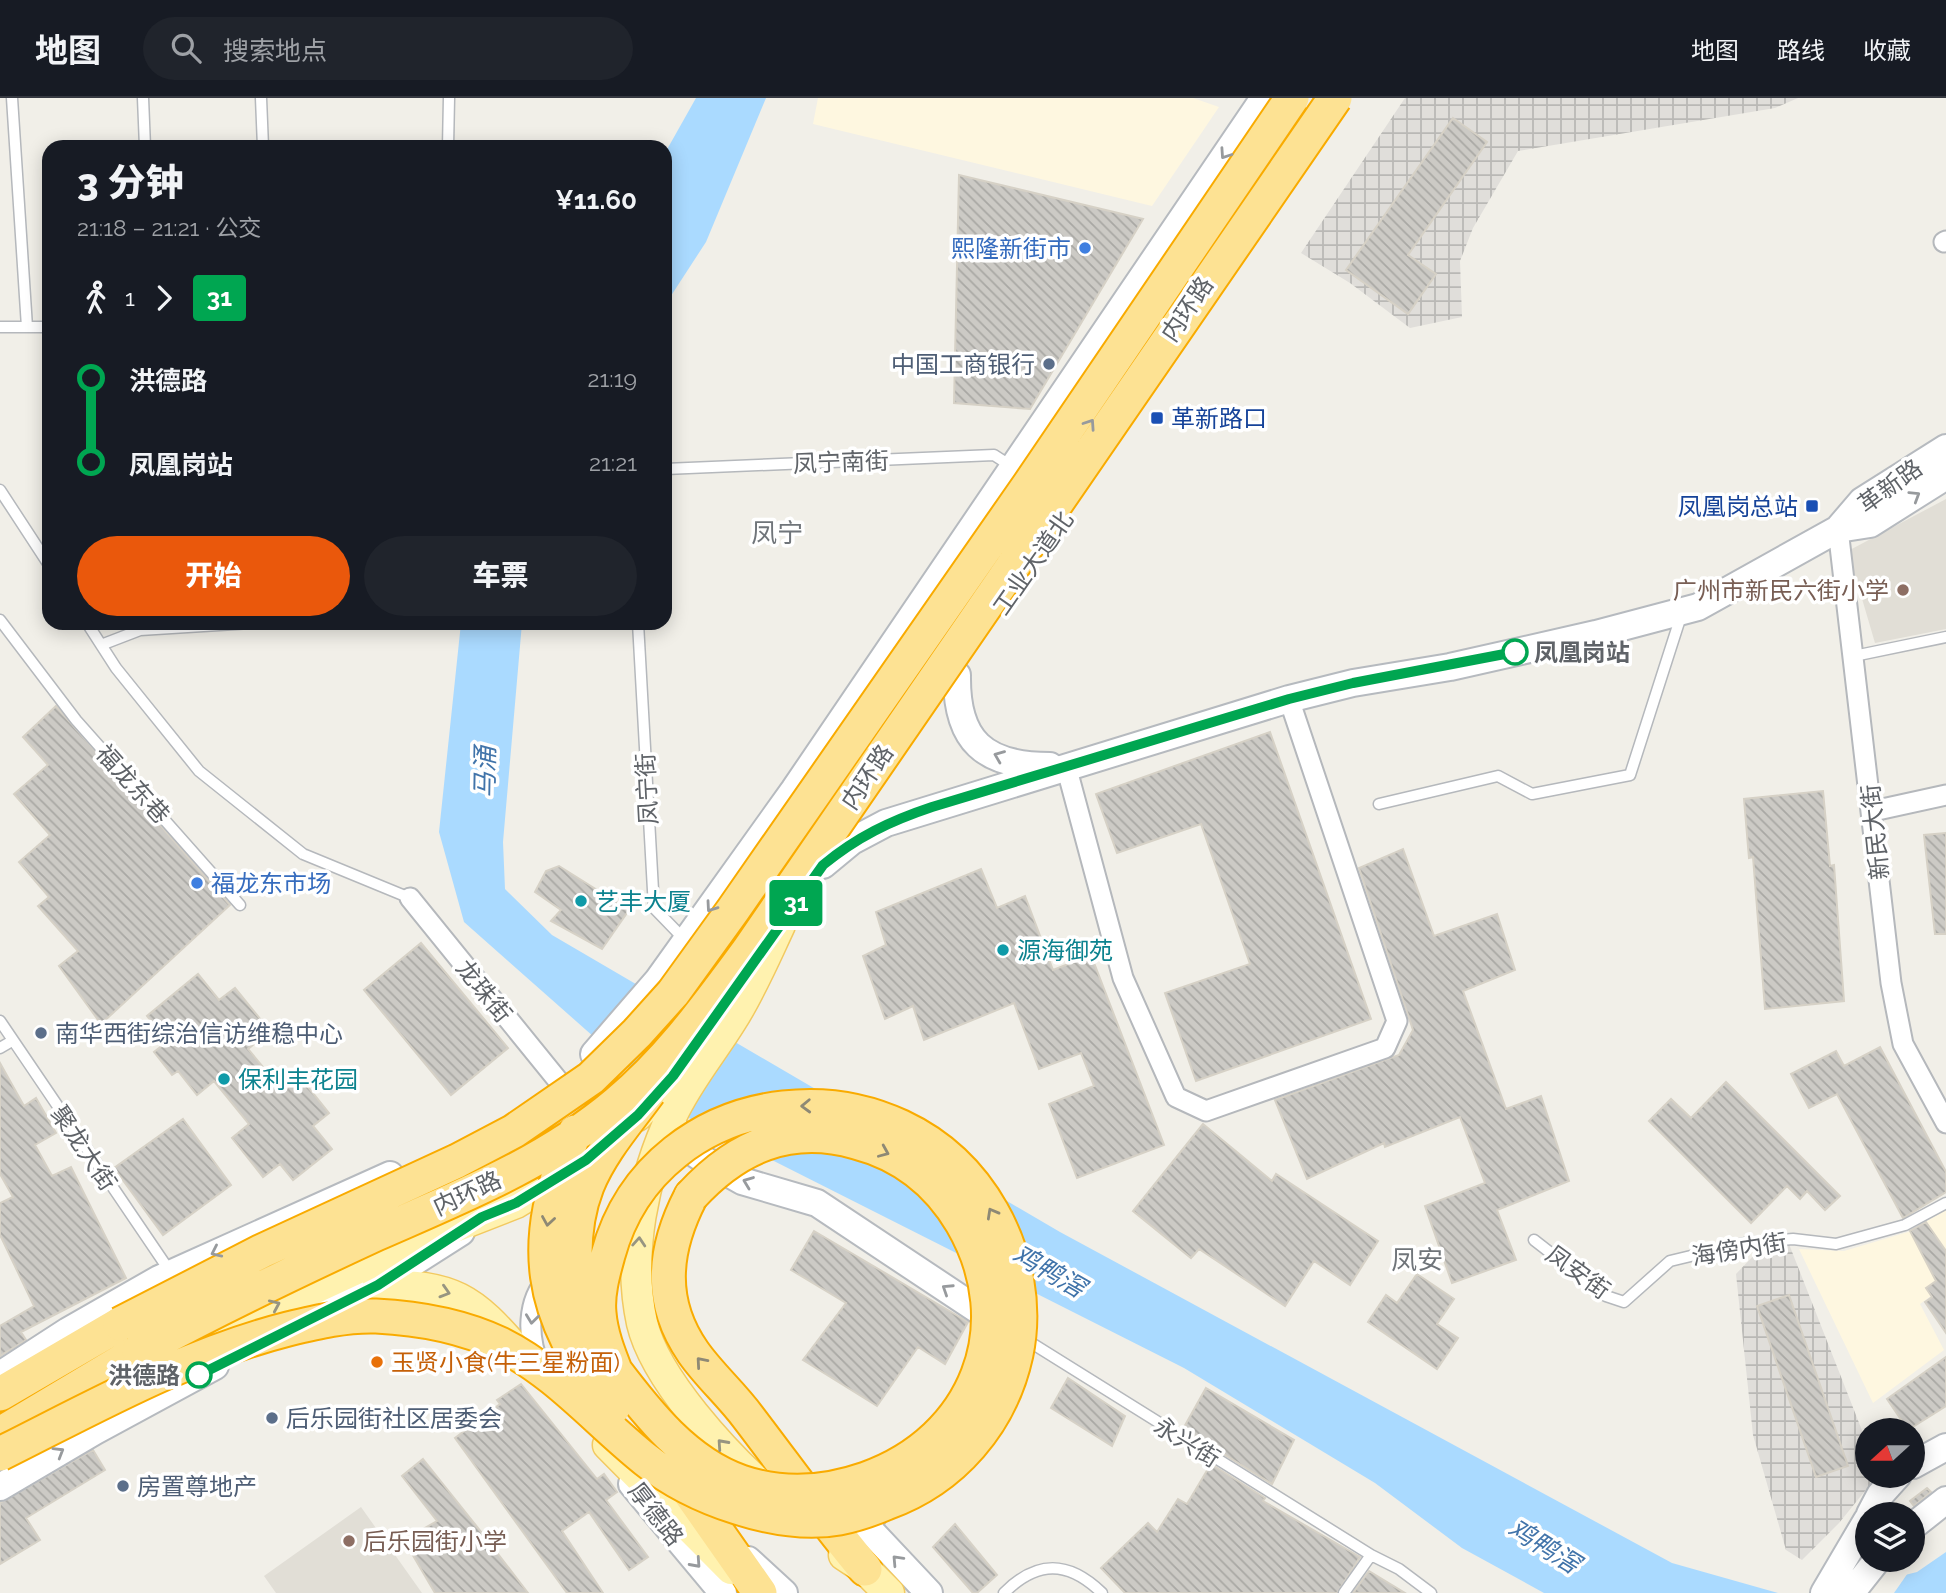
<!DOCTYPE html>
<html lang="zh">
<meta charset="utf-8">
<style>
:root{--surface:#171b24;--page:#20242c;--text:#f1f3f6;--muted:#9ea1a6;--line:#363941;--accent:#ea580c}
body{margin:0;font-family:Raleway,"Noto Sans SC",sans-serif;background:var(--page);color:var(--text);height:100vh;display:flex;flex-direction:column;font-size:26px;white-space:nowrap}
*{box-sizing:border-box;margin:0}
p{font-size:23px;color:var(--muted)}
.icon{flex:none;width:38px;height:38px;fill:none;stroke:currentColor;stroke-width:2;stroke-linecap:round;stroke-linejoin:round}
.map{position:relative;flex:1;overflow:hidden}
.details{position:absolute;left:42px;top:42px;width:630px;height:490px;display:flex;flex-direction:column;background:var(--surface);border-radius:21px;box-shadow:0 4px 18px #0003}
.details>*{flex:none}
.badge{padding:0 14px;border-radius:5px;font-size:24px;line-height:46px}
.needle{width:46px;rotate:249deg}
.controls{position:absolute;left:1855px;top:1320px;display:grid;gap:14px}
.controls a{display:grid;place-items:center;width:70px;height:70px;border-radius:50%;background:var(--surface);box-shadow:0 4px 18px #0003;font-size:35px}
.map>.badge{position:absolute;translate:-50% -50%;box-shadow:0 0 0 4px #fff}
.legs{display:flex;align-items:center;gap:10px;height:77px;padding:0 35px;font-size:23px}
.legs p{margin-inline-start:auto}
.summary{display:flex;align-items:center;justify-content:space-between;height:119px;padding:0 35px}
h1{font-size:38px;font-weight:800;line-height:52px}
.action{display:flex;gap:14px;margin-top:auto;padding:14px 35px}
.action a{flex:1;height:80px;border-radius:42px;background:var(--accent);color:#fff;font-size:28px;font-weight:800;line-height:80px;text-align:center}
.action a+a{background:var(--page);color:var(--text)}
ul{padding:0 35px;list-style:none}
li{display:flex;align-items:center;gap:24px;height:84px;font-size:26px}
li i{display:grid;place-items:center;width:10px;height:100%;margin:0 9px;background:currentColor}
li i::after{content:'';width:18px;height:18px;margin:-9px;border:5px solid;border-radius:50%;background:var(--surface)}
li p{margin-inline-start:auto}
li:first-child i{background:linear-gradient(#0000 50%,currentColor 0)}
li:last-child i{background:linear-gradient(currentColor 50%,#0000 0)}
header{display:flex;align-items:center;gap:42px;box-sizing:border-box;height:98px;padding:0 35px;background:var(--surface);border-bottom:2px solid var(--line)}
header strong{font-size:33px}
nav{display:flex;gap:38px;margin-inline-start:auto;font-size:24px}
.search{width:490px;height:63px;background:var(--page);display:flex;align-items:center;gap:18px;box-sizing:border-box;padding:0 24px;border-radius:38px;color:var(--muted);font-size:26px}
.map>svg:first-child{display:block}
.commercial{fill:#fef7e0}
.industrial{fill:url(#industrial-grid)}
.education{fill:#e1ded6}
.water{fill:#aadaff}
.pier{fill:#f1efe8}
.building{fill:url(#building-back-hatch);stroke:#d6d1c6;stroke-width:2}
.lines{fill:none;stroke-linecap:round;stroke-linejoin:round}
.lane-casing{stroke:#b5b8bc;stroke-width:13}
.street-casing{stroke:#b5b8bc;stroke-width:23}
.secondary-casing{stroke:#b6babf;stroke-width:30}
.primary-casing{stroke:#f2c960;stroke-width:33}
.highway-casing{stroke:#f9ab00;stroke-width:37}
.lane{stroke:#fff;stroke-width:10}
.street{stroke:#fff;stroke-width:19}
.secondary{stroke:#fff;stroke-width:26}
.primary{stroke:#fff2af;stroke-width:30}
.highway{stroke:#fde293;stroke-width:33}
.highway-bridge-casing{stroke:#f9ab00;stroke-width:37;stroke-linecap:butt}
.highway-bridge{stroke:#fde293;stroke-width:33}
.oneway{stroke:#979a9d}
.oneway2{stroke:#8e8975}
.oneway3{stroke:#979581}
.line-1-casing{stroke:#fff;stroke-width:16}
.line-1{stroke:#00a651;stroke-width:10}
.shop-dot{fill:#3f7fe0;stroke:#fff;stroke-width:2.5}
.service-dot{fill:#5c6f8a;stroke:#fff;stroke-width:2.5}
.transit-dot{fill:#1a4fb4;stroke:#fff;stroke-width:2.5}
.education-dot{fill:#8d6e63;stroke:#fff;stroke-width:2.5}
.stop-1-dot{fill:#fff;stroke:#00a651;stroke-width:3.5}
.culture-dot{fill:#0f9aa8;stroke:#fff;stroke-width:2.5}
.food-dot{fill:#e8710a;stroke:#fff;stroke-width:2.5}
.labels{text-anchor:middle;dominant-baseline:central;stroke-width:7;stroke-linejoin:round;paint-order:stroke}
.shop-label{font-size:24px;fill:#366cbe;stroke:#fff;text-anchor:end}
.street-label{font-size:24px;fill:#5f6368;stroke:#fff}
.service-label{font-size:24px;fill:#4e5e75;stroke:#fff;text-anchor:start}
.transit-label{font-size:24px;fill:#164399;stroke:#fff;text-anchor:start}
.education-label{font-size:24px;fill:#785e54;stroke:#fff;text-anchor:end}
.stop-label{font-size:24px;font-weight:bold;fill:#5f6368;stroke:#fff;text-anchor:start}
.culture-label{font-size:24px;fill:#0d838f;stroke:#fff;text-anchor:start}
.food-label{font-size:24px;fill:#c56008;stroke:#fff;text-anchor:start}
.neighbourhood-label{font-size:26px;fill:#70757a;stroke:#fff}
.water-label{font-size:26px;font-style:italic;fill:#4174aa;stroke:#fff}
</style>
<header>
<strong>地图</strong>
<div class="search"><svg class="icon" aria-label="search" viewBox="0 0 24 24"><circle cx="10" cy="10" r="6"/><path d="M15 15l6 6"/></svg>搜索地点</div>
<nav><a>地图</a><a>路线</a><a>收藏</a></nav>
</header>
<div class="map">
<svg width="1946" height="1495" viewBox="0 0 1946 1495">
<defs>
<pattern id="industrial-grid" width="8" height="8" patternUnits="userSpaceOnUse" patternTransform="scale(1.75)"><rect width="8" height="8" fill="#e0deda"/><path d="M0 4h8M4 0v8" fill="none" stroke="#b9b8b5"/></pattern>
<pattern id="building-back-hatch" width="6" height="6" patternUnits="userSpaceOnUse" patternTransform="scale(1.75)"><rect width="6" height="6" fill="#cccac5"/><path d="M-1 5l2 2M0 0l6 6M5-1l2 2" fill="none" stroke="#a9a8a4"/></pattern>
</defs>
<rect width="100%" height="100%" fill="#f1efe8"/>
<!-- commercial -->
<path class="commercial" d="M818 0H1193L1219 9 1152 108 813 26Z
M1946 1112V1187L1920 1206 1944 1252 1873 1305 1799 1151 1844 1153 1908 1134Z"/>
<!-- industrial -->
<path class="industrial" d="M1405 0H1798L1775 10 1518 53 1473 130 1460 163 1462 219 1410 230 1350 185 1301 155Z
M1789 1146 1863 1335 1867 1336V1377H1878L1839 1425 1802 1462 1786 1452 1753 1337 1736 1176 1757 1154Z"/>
<!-- education -->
<path class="education" d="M1946 401V531L1875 545 1848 453Z
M361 1409 422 1495H276L264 1478Z"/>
<!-- water -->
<path class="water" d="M696 0H766L706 144 665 207V55Z
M461 525H522L503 744 505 791 552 837 1060 1134 1672 1465 1778 1495H1544L1462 1450 1375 1385 1184 1270 681 1016 464 824 439 734Z
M1946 1454V1495H1833L1917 1474Z"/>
<!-- pier -->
<path class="pier" d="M1910 1472 1894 1495H1847L1855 1487Z"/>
<!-- building -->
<path class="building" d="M1453 20 1487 44 1408 157 1436 176 1408 216 1346 172Z
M959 77 1143 121 1030 311 954 305Z
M56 608 230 807 101 926 59 868 78 853 38 808 49 799 19 764 50 737 14 696 48 667 23 639Z
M1270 634 1371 921 1196 983 1165 895 1250 866 1201 726 1117 755 1096 696Z
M1823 693 1830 768 1834 767 1844 903 1765 911 1753 759 1749 760 1744 701Z
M1946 735V836H1935L1924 737Z
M1403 751 1434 838 1497 816 1515 872 1463 893 1506 1011 1541 998 1569 1083 1497 1112 1516 1162 1452 1185 1425 1108 1485 1085 1460 1019 1385 1049 1384 1045 1307 1081 1275 1002 1399 957 1413 932 1359 770Z
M559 768 629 812 602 851 551 823 561 812 535 794 546 773Z
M981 771 997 810 1025 798 1053 872 1091 857 1164 1047 1077 1080 1049 1006 1094 988 1081 955 1039 971 1014 905 924 942 913 908 885 921 863 858 886 847 876 814Z
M421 845 508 950 451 997 364 892Z
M198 876 219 902 235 890 270 933 248 951 283 993 300 979 329 1015 313 1028 332 1051 293 1082 280 1066 263 1079 232 1040 249 1026 214 983 197 997 178 973 172 977 154 954 168 943 147 918Z
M1880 949 1946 1074V1094L1903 1120 1837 996 1809 1010 1791 976 1836 953 1844 968Z
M0 965 24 1008 36 1000 56 1035 35 1047 52 1078 71 1069 126 1180 21 1234 26 1242 0 1258V1228L34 1208 0 1137V1105L13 1099 0 1076Z
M1726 984 1840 1098 1825 1112 1807 1093 1800 1101 1787 1088 1751 1125 1649 1023 1671 1001 1691 1020Z
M183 1021 231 1087 163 1137 114 1070Z
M1203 1026 1272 1083 1276 1076 1378 1143 1350 1187 1314 1163 1285 1208 1199 1151 1191 1160 1133 1113Z
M1926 1124 1946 1153V1235L1925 1204 1932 1199 1926 1190 1936 1183 1910 1133Z
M814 1133 968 1224 945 1266 918 1249 877 1308 803 1262 846 1205 791 1172Z
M1417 1176 1454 1201 1437 1226 1458 1240 1437 1271 1368 1224 1386 1197 1397 1205Z
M1789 1197 1848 1368 1816 1379 1757 1208Z
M1946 1259V1308L1908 1332 1887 1301Z
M1068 1280 1125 1318 1112 1348 1051 1310Z
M521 1286 597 1381 604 1376 617 1394 606 1402 648 1459 629 1472 589 1414 562 1433 603 1495H567L455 1340 500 1306 497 1302Z
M1206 1290 1294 1342 1272 1386 1183 1331Z
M93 1352 105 1372 26 1420 40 1442 0 1466V1405Z
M423 1361 482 1435 528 1495H435L404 1442 437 1423 402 1378Z
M1211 1366 1265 1400 1263 1403 1360 1459 1337 1495H1125L1101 1470 1148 1425 1157 1434 1178 1401 1187 1406Z
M1927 1390 1931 1394 1914 1408 1910 1403Z
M955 1426 997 1477 977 1495H973L933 1449Z
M1369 1473 1405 1495H1353Z"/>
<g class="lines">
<!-- lane casing -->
<g class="lane-casing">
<path id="lane" d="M12 0 27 229
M143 0 145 49
M261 0 263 49
M448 49 449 0
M0 229H49
M665 371 994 357 1011 368
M0 392 49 467
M0 522 76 622 240 807
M87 525 116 570 199 673 303 756 410 800
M638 525 654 810 684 841
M101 547 140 532 251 525
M1854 558 1946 539
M1379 706 1498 678 1532 696 1630 677 1681 518
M0 923 171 1175
M0 950 12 943
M1534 1142 1606 1198 1624 1204 1670 1163 1745 1145 1793 1141 1836 1146 1905 1127 1946 1105
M1025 1241 1371 1457 1399 1471 1431 1495
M1004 1495C1037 1462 1068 1462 1102 1495
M1344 1495 1371 1457"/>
</g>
<!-- street casing -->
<g class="street-casing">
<path id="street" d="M1944 144 1946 143
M1092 324 1208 152
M1838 431 1891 885 1903 946 1946 1025
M1066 668 1123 880 1176 999 1206 1013 1385 950 1397 923 1289 601
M1873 713 1946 697
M410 800 560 985
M540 1269C527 1240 526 1203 549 1179"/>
</g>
<!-- secondary casing -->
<g class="secondary-casing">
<path id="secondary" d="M1838 431 1862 403 1946 350
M957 577C956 643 984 668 1050 668
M823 767 852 743 886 725 1289 601 1353 585 1450 569 1596 536 1698 509 1838 431 1870 426 1946 378
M594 956 658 882 794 692 1264 0
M676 1032 691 1053 703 1061 742 1083 817 1105 999 1226
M312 1219 378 1187 461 1134
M0 1277 68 1233 159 1181 390 1077
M1913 1367 1946 1349
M632 1386 723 1495
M0 1389 95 1333 215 1268
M885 1400 866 1428 929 1495
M1870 1416 1880 1397 1898 1377
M1913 1428 1946 1402
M748 1462 784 1495
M1824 1495 1867 1422
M1851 1495 1878 1461"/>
</g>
<!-- primary casing -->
<g class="primary-casing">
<path id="primary" d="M637 1018 673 978 722 912
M378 1187C454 1188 471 1199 520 1256
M160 1262 406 1148 516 1105 572 1071
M608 1347 731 1471
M768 1394C726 1357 655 1281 642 1225 627 1156 643 1079 672 1017 687 984 713 953 732 922 751 892 765 859 780 827
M844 1457 865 1471 889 1495"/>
</g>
<!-- highway casing -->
<g class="highway-casing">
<path id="highway" d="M691 1098C664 1150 657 1202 693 1254 709 1277 731 1296 748 1319 787 1370 824 1422 865 1471
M0 1296 120 1226
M0 1336 139 1253
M678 1378 760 1495"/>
</g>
<!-- lane -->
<use href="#lane" class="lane"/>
<!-- street -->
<use href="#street" class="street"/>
<!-- secondary -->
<use href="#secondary" class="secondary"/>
<!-- primary -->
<use href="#primary" class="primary"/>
<!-- highway -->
<use href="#highway" class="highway"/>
<!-- highway-bridge casing -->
<g class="highway-bridge-casing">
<path id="highway-bridge" d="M575 1034C527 1144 537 1217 613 1310
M120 1226 262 1153 457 1063 514 1033 591 980 637 935 673 895 733 812 1029 387 1292 0
M589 1230C570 1189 571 1129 587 1088 601 1053 628 1023 649 994
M139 1253C217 1211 296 1173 376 1136 460 1099 546 1065 617 1005 669 962 708 907 748 853L1335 0
M613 1270C647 1315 686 1365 741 1384 782 1398 826 1395 866 1381 976 1342 1022 1228 962 1125 938 1084 902 1056 856 1044 789 1025 736 1049 691 1098
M0 1356C94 1309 186 1257 288 1231 317 1224 346 1217 376 1218 417 1220 462 1228 500 1246 558 1275 597 1323 646 1362 693 1400 779 1431 839 1420 855 1417 872 1411 886 1405 953 1381 1001 1325 1016 1256 1026 1208 1016 1156 992 1114 902 954 655 982 608 1157 603 1175 597 1196 599 1215 601 1241 613 1266 622 1290"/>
</g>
<!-- highway-bridge -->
<use href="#highway-bridge" class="highway-bridge"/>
</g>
<!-- one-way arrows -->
<defs><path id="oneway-chevron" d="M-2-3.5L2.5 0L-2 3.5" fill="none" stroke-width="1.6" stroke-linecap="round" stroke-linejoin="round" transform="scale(1.75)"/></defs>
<g class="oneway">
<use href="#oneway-chevron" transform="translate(1225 56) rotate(124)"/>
<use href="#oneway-chevron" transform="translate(1090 326) rotate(-56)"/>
<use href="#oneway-chevron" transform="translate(1915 398) rotate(-32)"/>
<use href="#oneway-chevron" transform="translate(999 658) rotate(-158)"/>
<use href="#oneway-chevron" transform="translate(711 809) rotate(125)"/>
<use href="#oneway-chevron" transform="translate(748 1084) rotate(-159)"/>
<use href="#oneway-chevron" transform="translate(216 1154) rotate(155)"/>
<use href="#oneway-chevron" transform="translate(947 1191) rotate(-147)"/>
<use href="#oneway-chevron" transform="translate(532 1221) rotate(97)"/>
<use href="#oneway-chevron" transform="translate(59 1354) rotate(-31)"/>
<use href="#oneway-chevron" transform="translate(897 1462) rotate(-133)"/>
<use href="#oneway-chevron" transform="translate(696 1465) rotate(48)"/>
</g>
<g class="oneway2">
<use href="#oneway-chevron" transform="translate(806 1008) rotate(178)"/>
<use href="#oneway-chevron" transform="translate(884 1054) rotate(23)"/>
<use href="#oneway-chevron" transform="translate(992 1115) rotate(-119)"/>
<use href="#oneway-chevron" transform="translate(548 1123) rotate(99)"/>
<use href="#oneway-chevron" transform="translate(701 1264) rotate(-131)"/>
</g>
<g class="oneway3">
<use href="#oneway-chevron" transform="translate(639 1144) rotate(-86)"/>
<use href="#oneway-chevron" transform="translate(445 1194) rotate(17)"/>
<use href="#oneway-chevron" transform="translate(275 1207) rotate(-24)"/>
<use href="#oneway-chevron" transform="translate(722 1346) rotate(-132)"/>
</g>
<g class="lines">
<!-- line-1 casing -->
<g class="line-1-casing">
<path id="line-1" d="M199 1277 378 1187 482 1119 516 1105 586 1062 638 1017 673 978 823 767C857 739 890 723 932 709L1289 601 1353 585 1515 554"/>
</g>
<!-- line-1 -->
<use href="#line-1" class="line-1"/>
</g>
<!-- markers -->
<g class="shop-dot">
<circle cx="1085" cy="150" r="7"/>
<circle cx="197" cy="785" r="7"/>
</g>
<g class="service-dot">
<circle cx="1049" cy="266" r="7"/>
<circle cx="41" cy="935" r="7"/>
<circle cx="272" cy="1320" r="7"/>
<circle cx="123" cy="1388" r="7"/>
</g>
<g class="transit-dot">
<rect x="1150" y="313" width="14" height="14" rx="3.5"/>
<rect x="1805" y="401" width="14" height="14" rx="3.5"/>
</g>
<g class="education-dot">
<circle cx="1903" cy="492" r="7"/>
<circle cx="349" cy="1443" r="7"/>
</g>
<g class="stop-1-dot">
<circle cx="1515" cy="554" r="12"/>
<circle cx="199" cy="1277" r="12"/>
</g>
<g class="culture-dot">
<circle cx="581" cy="803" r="7"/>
<circle cx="1003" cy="852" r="7"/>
<circle cx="224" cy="981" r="7"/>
</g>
<circle class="food-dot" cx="377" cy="1264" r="7"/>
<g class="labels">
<!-- shop labels -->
<g class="shop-label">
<text x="1071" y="150">熙隆新街市</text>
<text x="211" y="785" text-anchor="start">福龙东市场</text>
</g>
<!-- street labels -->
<g class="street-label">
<text transform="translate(1187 211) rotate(-56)">内环路</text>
<text transform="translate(841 364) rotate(-2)">凤宁南街</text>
<text transform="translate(1890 388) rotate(-36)">革新路</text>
<text transform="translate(1033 465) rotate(-55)">工业大道北</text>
<text transform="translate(867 679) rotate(-56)">内环路</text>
<text transform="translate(133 686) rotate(48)">福龙东巷</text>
<text transform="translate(647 691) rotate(-93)">凤宁街</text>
<text transform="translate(1875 734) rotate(-96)">新民大街</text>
<text transform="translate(484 893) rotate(51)">龙珠街</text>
<text transform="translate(84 1050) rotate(56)">聚龙大街</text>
<text transform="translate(467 1095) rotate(-25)">内环路</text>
<text transform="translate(1739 1151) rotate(-9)">海傍内街</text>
<text transform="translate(1578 1174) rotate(36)">凤安街</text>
<text transform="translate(1187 1344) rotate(32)">永兴街</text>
<text transform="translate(656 1416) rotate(52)">厚德路</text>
</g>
<!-- service labels -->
<g class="service-label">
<text x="1035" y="266" text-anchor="end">中国工商银行</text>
<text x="55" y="935">南华西街综治信访维稳中心</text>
<text x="286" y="1320">后乐园街社区居委会</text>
<text x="137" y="1388">房置尊地产</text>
</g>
<!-- transit labels -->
<g class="transit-label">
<text x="1171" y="320">革新路口</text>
<text x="1798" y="408" text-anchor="end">凤凰岗总站</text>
</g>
<!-- education labels -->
<g class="education-label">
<text x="1889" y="492">广州市新民六街小学</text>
<text x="363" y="1443" text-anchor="start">后乐园街小学</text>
</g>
<!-- stop labels -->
<g class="stop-label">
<text x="1534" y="554">凤凰岗站</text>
<text x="180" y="1277" text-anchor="end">洪德路</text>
</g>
<!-- culture labels -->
<g class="culture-label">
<text x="595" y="803">艺丰大厦</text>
<text x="1017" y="852">源海御苑</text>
<text x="238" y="981">保利丰花园</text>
</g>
<!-- food labels -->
<g class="food-label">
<text x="391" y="1264">玉贤小食(牛三星粉面)</text>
</g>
<!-- neighbourhood labels -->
<g class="neighbourhood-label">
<text x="777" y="435">凤宁</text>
<text x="1417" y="1162">凤安</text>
</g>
<!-- water labels -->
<g class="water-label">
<text transform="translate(485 674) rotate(-89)">马涌</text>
<text transform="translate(1049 1173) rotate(30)">鸡鸭滘</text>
<text transform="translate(1544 1448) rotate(32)">鸡鸭滘</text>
</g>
</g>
</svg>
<div class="controls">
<a><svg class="needle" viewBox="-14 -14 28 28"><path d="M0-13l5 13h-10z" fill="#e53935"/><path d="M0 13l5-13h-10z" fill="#9ea1a6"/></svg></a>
<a><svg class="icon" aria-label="layers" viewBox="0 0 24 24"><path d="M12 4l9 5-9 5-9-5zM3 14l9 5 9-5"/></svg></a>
</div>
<b class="badge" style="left:796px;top:805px;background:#00a651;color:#fff">31</b>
<section class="details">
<div class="summary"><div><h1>3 分钟</h1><p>21:18 – 21:21 · 公交</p></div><b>¥11.60</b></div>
<div class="legs"><svg class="icon" aria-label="walk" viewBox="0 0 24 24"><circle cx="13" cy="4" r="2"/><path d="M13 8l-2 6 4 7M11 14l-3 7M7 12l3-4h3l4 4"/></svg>1<svg class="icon" aria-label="forward" viewBox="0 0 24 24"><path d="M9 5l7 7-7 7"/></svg><b class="badge" style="background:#00a651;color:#fff">31</b></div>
<ul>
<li><i style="color:#00a651"></i><b>洪德路</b><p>21:19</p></li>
<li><i style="color:#00a651"></i><b>凤凰岗站</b><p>21:21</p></li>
</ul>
<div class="action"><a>开始</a><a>车票</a></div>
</section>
</div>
